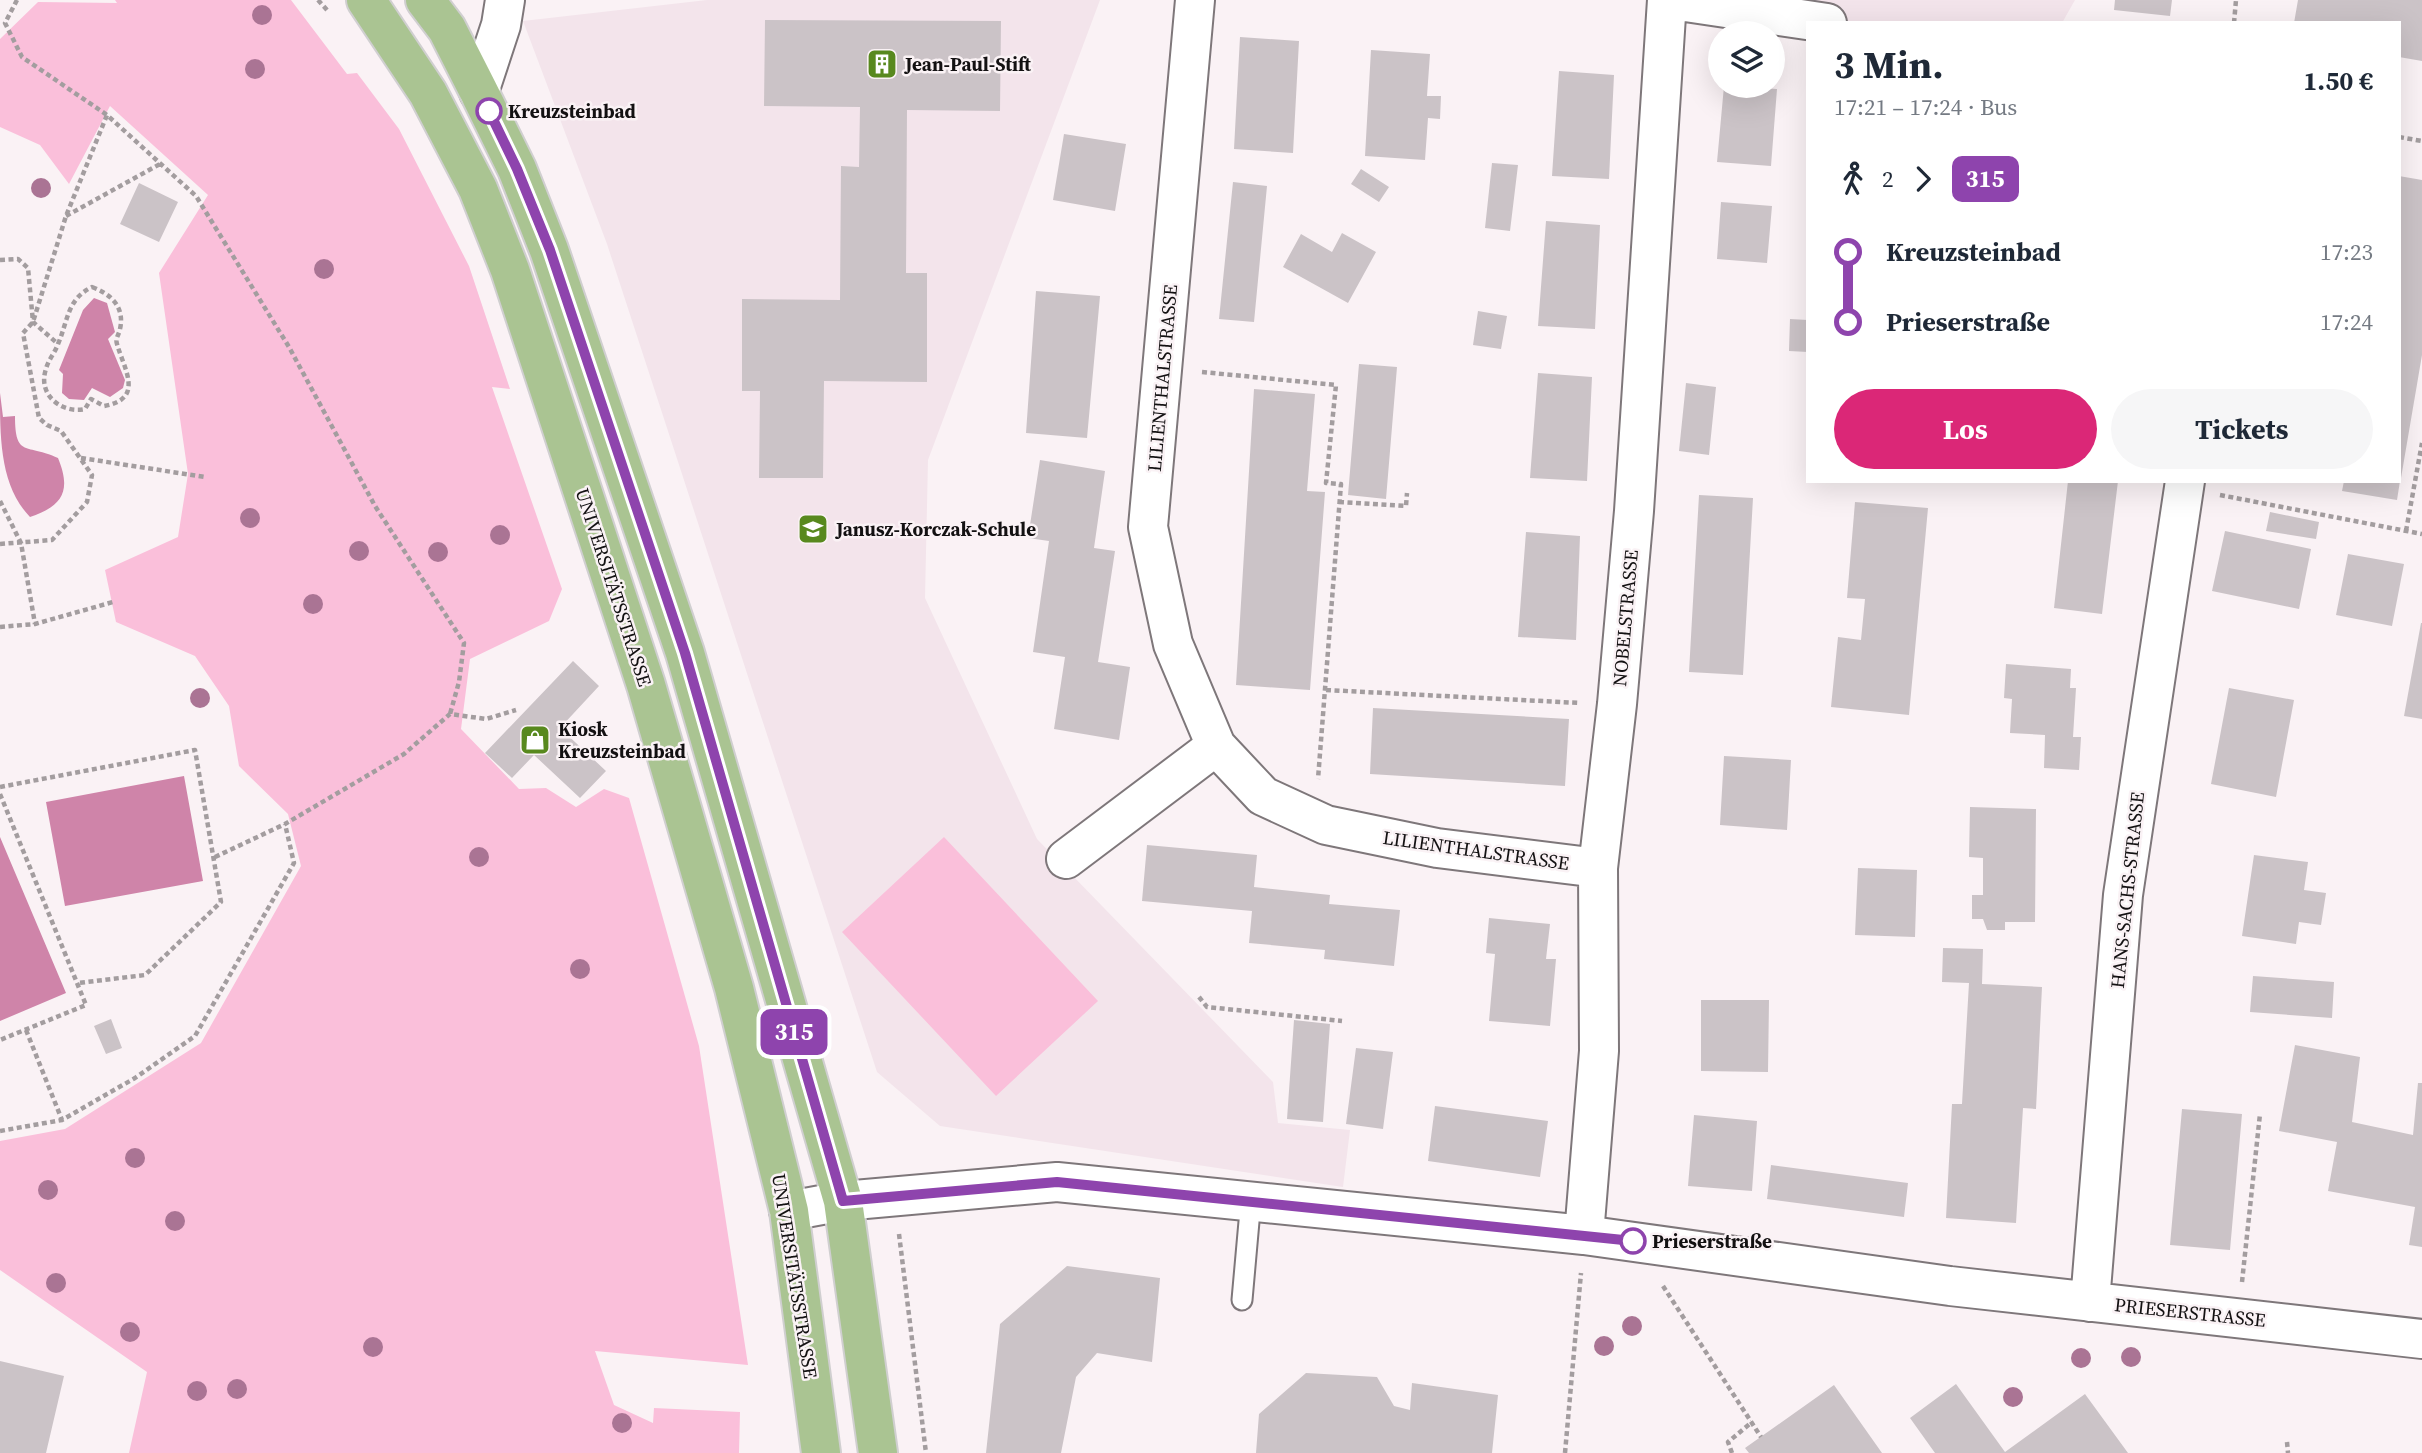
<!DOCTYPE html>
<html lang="de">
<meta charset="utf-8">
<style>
:root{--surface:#fff;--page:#f6f6f7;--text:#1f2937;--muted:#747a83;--accent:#db2777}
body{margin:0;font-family:"Source Serif 4",serif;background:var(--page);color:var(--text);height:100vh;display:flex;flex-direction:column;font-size:26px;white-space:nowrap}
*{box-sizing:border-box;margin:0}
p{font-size:23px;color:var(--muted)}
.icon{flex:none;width:38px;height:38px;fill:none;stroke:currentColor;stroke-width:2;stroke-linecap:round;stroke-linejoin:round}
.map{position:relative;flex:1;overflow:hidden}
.drawer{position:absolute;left:1806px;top:21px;width:595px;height:462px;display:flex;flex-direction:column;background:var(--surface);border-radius:0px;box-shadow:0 7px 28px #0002}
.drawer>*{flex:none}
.badge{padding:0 14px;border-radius:10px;font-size:24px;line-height:46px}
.buttons{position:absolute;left:1708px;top:21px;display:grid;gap:14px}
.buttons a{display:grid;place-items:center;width:77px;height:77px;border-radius:50%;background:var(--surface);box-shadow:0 7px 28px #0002;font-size:35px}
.map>.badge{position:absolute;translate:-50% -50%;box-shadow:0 0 0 4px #fff}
.legs{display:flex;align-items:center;gap:10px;height:77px;padding:0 28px;font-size:23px}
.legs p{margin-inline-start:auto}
.summary{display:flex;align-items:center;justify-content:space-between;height:119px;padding:0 28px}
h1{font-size:38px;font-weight:700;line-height:52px}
.primary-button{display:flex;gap:14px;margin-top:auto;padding:14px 28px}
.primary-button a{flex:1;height:80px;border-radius:42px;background:var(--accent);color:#fff;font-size:28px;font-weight:700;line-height:80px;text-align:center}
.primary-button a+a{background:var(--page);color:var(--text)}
ul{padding:0 28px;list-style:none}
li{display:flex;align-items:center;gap:24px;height:70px;font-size:26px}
li i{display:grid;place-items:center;width:10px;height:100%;margin:0 9px;background:currentColor}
li i::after{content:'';width:18px;height:18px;margin:-9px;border:5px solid;border-radius:50%;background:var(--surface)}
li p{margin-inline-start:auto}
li:first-child i{background:linear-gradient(#0000 50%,currentColor 0)}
li:last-child i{background:linear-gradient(currentColor 50%,#0000 0)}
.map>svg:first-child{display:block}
.built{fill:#f3e4eb}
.green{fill:#fabfda}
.water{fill:#cf84a9}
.building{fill:#cbc3c7}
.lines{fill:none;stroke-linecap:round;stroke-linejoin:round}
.service-casing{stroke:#7e777a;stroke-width:23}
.minor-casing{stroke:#7e777a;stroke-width:42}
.primary-casing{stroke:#d0cfd0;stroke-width:42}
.path{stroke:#a39d9f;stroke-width:4.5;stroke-dasharray:5 3.5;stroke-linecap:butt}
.service{stroke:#fff;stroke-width:19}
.minor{stroke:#fff;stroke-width:38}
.primary{stroke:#aac492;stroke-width:38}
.tree{fill:#aa7494}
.line-1-casing{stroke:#fff;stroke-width:16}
.line-1{stroke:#8e44ad;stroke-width:10}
.stop-1-dot{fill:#fff;stroke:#8e44ad;stroke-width:3.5}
.labels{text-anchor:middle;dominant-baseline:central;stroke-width:5;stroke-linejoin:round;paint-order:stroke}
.poi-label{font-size:19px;font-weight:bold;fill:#131112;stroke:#faf2f5;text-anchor:start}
.stop-label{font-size:19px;font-weight:bold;fill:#131112;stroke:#faf2f5;text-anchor:start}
.street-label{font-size:19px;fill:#131112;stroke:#faf2f5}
</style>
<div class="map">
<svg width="2422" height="1453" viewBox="0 0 2422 1453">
<rect width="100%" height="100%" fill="#faf2f5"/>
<!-- built -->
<path class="built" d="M707 0H1100L928 460 925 598 1037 839 1273 1082 1278 1123 1350 1130 1343 1187 940 1126 877 1072 607 244 523 21Z
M1716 0H2075L2062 23H1857Z"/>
<!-- green -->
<path class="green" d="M115 0H291L347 74 357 73 399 129 469 266 510 389 492 387 562 589 549 621 470 659 461 729 519 789 546 788 576 807 604 789 629 798 699 1046 748 1365 595 1351 614 1405 653 1423 654 1408 740 1412 739 1453H129L147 1372 0 1270V1141L65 1129 201 1043 301 866 288 814 239 766 229 706 195 656 116 622 105 570 178 537 188 474 159 273 208 195 110 106 69 184 40 145 0 127V39L38 2 117 3Z
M944 837 1098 1001 996 1096 842 932Z"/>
<!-- water -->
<path class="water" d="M94 298 107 303 115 332 108 339 125 380 123 388 110 397 92 388 84 400 69 399 62 393 63 374 59 370 83 310Z
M0 393 3 417 15 416C15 459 27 443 58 458 72 492 62 506 30 517 0 486 0 438 0 393Z
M184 776 203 881 65 906 46 802Z
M0 837 66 993 0 1021Z"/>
<!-- building -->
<path class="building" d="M2115 0H2172L2170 16 2114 10Z
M2298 0H2422V61L2399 57V23H2294Z
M765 20 1001 21 1000 111 907 110 906 273H927V382L824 381 823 478H759L760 391H742V299L840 300 841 166 859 167 860 107 764 106Z
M1240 37 1299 41 1293 153 1234 149Z
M1371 50 1430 54 1427 96H1441L1440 119 1428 118 1425 160 1365 156Z
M1559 71 1614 75 1609 179 1552 176Z
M1724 86 1777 89 1771 166 1717 162Z
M1064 134 1126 144 1115 211 1053 200Z
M1492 163 1518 165 1510 231 1485 228Z
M1361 169 1389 187 1379 202 1351 184Z
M2399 176 2422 180V355L2401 478Z
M1233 182 1267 186 1254 322 1219 319Z
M139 183 178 202 159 242 120 224Z
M1721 202 1772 206 1767 263 1717 259Z
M1546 221 1600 225 1595 329 1538 326Z
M1342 233 1376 252 1348 303 1283 267 1301 234 1332 252Z
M1036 291 1100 296 1087 438 1026 433Z
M1478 311 1507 316 1501 349 1473 345Z
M1790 319 1808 320V352L1789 351Z
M1359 364 1397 367 1386 499 1348 495Z
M1538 373 1592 377 1587 481 1530 478Z
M1686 383 1716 387 1709 455 1679 451Z
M1254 389 1315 394 1307 491 1325 492 1310 690 1236 685Z
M1040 460 1105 471 1094 548 1115 551 1098 662 1130 667 1119 740 1054 729 1065 657 1033 652 1049 541 1028 538Z
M2068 481H2118L2102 614 2054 608Z
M2344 481H2400L2397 500 2342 491Z
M1699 495 1753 498 1743 675 1689 672Z
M1855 502 1928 508 1909 715 1831 707 1838 637 1861 640 1865 599 1847 598Z
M2270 512 2319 522 2316 539 2266 531Z
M2225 531 2311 549 2299 609 2212 591Z
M1526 532 1580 536 1576 640 1518 637Z
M2348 554 2404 564 2392 626 2336 615Z
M2421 623H2422V719L2404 716Z
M573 661 599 686 560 728 606 771 580 798 534 755 512 778 485 753Z
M2006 664 2071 669 2070 688H2076L2073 737H2081L2079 770 2044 768 2045 735 2010 733 2012 699 2004 698Z
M2229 688 2294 700 2276 797 2211 784Z
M1373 708 1569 719 1565 786 1370 774Z
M1724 756 1791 760 1787 830 1720 825Z
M1970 807 2036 809 2035 922H2005V930H1987L1983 919H1972V895H1983V858L1969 857Z
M1147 845 1257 855 1254 887 1330 895 1329 904 1400 910 1394 966 1324 959 1325 950 1249 943 1252 911 1142 901Z
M2254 855 2308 862 2304 890 2326 893 2321 925 2299 922 2296 944 2242 936Z
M1858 868 1917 870 1915 937 1855 935Z
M1489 918 1550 924 1546 959H1556L1550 1026 1489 1021 1495 954 1486 953Z
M1943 948 1983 949 1982 984 2042 987 2036 1109 2023 1108 2016 1223 1946 1218 1952 1104H1962L1969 983 1942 982Z
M2253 976 2334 982 2332 1018 2250 1012Z
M1701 1000H1769L1768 1072 1701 1071Z
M111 1019 122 1048 106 1054 94 1026Z
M1294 1020 1330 1024 1323 1122 1287 1119Z
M2295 1045 2360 1057 2352 1122 2413 1135 2418 1083H2422V1247L2409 1245 2415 1207 2328 1191 2337 1142 2279 1131Z
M1356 1048 1393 1052 1383 1129 1346 1124Z
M1435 1106 1548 1121 1540 1177 1428 1161Z
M2182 1109 2242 1114 2230 1250 2170 1245Z
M1694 1115 1757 1121 1752 1191 1688 1186Z
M1771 1165 1908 1183 1904 1217 1767 1199Z
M1067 1266 1160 1278 1152 1362 1097 1353 1076 1377 1061 1453H986L1000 1324Z
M0 1361 64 1376 46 1453H0Z
M1306 1373 1377 1377 1394 1406 1410 1410 1412 1383 1498 1395 1492 1453H1256L1259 1414Z
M1956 1384 2005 1452 2085 1394 2128 1453H1935L1910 1418Z
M1834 1385 1882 1453H1749L1745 1448Z"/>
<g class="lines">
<!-- service casing -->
<g class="service-casing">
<path id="service" d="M1242 1300 1251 1199"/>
</g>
<!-- minor casing -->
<g class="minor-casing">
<path id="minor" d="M1195 0 1148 527 1173 644 1216 746 1263 796 1326 825 1437 848 1598 868
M1672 0 1827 23
M479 92 501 25 505 0
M1066 859 1216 746
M789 1211 843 1201 1057 1182 1584 1235 1950 1286 2422 1339
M1584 1235 1599 1051 1598 868 1617 704 1634 511 1667 0
M2090 1302 2123 895 2185 481"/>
</g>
<!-- primary casing -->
<g class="primary-casing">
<path id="primary" d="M366 0 428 93 478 189 510 270 646 685 734 988 789 1211 821 1453
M425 0 447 29 479 92 517 169 549 250 685 653 843 1201 878 1453"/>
</g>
<!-- path -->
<path class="path" d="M17 0 5 23 22 57 107 115 196 196 289 347 375 506 464 643 459 682 450 714
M318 0 327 10
M2234 23 2236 0
M2399 137 2422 141
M66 216 160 164
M0 260 18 259 28 268 33 322 58 344
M92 287C111 294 125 307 120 329 119 335 115 338 117 344 124 369 145 399 104 406L91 399 85 409C62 414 37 395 46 369 48 360 55 353 58 344 68 321 67 299 92 287Z
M1202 372 1336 385 1326 483 1341 484 1318 779
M81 458 205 477
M2220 495 2422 534
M0 501 21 543 35 624
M1339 502 1406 506 1407 493
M2406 531 2422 443
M0 544 52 540 87 502 92 475 61 431 47 425 39 418 23 333 33 322 66 216 107 115
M0 627 35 624 113 602
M1326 690 1580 703
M0 787 195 750 221 902 145 975 78 983
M0 794 86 1005 0 1040
M215 857 285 824 404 754 450 714 486 719 516 710
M1199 997 1207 1007 1342 1021
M26 1030 62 1120
M0 1131 62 1120 135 1078 195 1036 294 863 285 824
M899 1234 926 1453
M2242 1282 2260 1114
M1663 1286 1761 1437
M2287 1442 2288 1453
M1565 1453 1581 1273
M1732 1453 1728 1442 1752 1422"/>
<!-- service -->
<use href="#service" class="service"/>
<!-- minor -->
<use href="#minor" class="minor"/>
<!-- primary -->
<use href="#primary" class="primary"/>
</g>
<!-- trees -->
<g class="tree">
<circle cx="262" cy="15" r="10"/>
<circle cx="255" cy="69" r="10"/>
<circle cx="41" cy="188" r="10"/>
<circle cx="324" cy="269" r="10"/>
<circle cx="250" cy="518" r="10"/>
<circle cx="500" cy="535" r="10"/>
<circle cx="359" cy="551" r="10"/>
<circle cx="438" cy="552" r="10"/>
<circle cx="313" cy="604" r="10"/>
<circle cx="200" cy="698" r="10"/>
<circle cx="479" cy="857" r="10"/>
<circle cx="580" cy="969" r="10"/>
<circle cx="135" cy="1158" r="10"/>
<circle cx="48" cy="1190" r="10"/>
<circle cx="175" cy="1221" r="10"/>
<circle cx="56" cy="1283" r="10"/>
<circle cx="1632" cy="1326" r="10"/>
<circle cx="130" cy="1332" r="10"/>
<circle cx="1604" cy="1346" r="10"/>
<circle cx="373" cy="1347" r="10"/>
<circle cx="2131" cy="1357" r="10"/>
<circle cx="2081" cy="1358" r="10"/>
<circle cx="237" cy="1389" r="10"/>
<circle cx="197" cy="1391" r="10"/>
<circle cx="2013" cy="1397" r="10"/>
<circle cx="622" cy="1423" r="10"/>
</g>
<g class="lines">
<!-- line-1 casing -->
<g class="line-1-casing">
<path id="line-1" d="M489 111 517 169 550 250 685 653 843 1201 1057 1182 1633 1241"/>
</g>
<!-- line-1 -->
<use href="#line-1" class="line-1"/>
</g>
<!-- icons -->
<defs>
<g id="building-square" transform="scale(1.575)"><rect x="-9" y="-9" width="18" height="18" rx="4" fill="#58891e" stroke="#faf2f5"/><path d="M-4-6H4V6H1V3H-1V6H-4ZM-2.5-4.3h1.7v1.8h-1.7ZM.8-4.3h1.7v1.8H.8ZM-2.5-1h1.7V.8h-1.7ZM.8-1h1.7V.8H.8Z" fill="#fff"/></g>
<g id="school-square" transform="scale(1.575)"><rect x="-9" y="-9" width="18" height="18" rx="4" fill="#58891e" stroke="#faf2f5"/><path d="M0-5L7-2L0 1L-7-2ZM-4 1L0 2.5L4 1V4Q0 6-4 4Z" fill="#fff"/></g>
<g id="shop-square" transform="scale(1.575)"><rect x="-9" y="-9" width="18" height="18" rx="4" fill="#58891e" stroke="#faf2f5"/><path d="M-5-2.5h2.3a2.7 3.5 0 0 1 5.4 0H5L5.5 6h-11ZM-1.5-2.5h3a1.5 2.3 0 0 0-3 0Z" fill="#fff"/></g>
</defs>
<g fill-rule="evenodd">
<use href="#building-square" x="882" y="64"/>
<use href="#school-square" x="813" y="529"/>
<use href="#shop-square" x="535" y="740"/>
</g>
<!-- markers -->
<g class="stop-1-dot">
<circle cx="489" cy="111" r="12"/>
<circle cx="1633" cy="1241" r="12"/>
</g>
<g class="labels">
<!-- poi labels -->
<g class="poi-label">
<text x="905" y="64">Jean-Paul-Stift</text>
<text x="836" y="529">Janusz-Korczak-Schule</text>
<text x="558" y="729">Kiosk<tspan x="558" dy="22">Kreuzsteinbad</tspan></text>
</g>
<!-- stop labels -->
<g class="stop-label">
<text x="508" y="111">Kreuzsteinbad</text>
<text x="1652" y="1241">Prieserstraße</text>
</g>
<!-- street labels -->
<g class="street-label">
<text transform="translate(1162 378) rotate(-85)">LILIENTHALSTRASSE</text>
<text transform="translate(614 587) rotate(72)">UNIVERSITÄTSSTRASSE</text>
<text transform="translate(1625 618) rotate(-85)">NOBELSTRASSE</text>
<text transform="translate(1476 850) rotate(8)">LILIENTHALSTRASSE</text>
<text transform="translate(2127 890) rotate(-84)">HANS-SACHS-STRASSE</text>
<text transform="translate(795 1276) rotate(81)">UNIVERSITÄTSSTRASSE</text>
<text transform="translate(2190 1312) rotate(6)">PRIESERSTRASSE</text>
</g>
</g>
</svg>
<div class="buttons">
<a><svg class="icon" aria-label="layers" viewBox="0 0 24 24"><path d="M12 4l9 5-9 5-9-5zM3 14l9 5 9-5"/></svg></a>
</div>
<b class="badge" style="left:794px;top:1032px;background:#8e44ad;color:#fff">315</b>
<section class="drawer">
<div class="summary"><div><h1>3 Min.</h1><p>17:21 – 17:24 · Bus</p></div><b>1.50 €</b></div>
<div class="legs"><svg class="icon" aria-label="walk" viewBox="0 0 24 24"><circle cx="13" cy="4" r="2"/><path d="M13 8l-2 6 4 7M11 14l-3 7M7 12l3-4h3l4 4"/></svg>2<svg class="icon" aria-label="forward" viewBox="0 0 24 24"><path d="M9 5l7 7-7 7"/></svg><b class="badge" style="background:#8e44ad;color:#fff">315</b></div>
<ul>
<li><i style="color:#8e44ad"></i><b>Kreuzsteinbad</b><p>17:23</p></li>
<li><i style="color:#8e44ad"></i><b>Prieserstraße</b><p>17:24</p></li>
</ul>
<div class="primary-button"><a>Los</a><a>Tickets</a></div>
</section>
</div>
